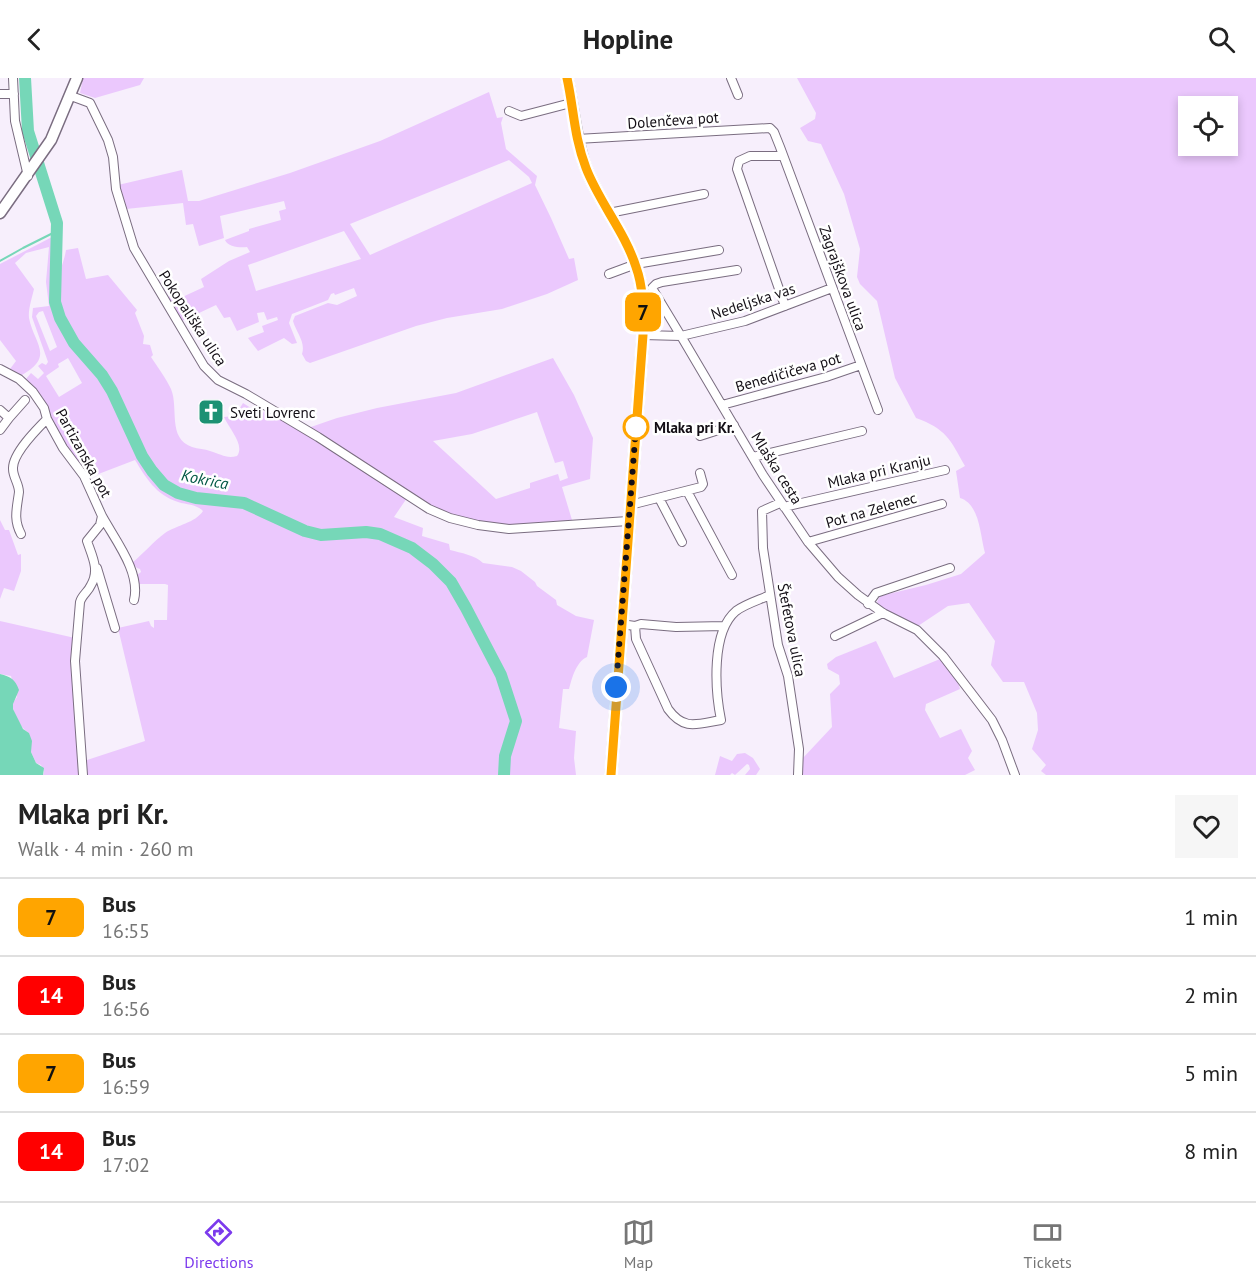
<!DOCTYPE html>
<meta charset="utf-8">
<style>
:root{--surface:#fff;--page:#f6f6f6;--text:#222;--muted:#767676;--line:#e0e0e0;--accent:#7c3aed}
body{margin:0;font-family:"PT Sans",sans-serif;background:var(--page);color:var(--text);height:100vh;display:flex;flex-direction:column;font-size:22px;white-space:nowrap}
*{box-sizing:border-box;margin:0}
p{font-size:20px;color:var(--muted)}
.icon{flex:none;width:33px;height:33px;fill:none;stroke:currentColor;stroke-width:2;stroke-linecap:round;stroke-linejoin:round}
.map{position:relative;height:697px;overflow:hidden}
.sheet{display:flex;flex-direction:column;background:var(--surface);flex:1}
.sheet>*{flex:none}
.badge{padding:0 12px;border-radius:9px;font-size:21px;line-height:39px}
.tools{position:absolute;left:1178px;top:18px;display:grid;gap:12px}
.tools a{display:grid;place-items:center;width:60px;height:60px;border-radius:0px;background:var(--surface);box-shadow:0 3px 9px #0003;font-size:30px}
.you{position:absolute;width:30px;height:30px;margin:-15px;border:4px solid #fff;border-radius:50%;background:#1a73e8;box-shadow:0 0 0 9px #1a73e833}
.map>.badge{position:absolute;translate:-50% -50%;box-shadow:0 0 0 3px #fff}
.round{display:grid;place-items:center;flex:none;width:63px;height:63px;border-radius:0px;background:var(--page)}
.summary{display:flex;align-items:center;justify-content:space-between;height:102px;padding:0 18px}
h1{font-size:28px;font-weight:800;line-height:45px}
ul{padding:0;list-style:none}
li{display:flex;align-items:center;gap:18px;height:78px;padding:0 18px;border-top:2px solid var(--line)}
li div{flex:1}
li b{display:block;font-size:22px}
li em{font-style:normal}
li .badge{min-width:66px;font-weight:700;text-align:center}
header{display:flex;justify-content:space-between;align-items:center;height:78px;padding:0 18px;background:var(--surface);font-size:27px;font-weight:800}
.tab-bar{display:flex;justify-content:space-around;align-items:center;height:84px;border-top:2px solid var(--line);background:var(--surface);font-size:16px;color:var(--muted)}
.tab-bar a{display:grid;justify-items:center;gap:3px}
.tab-bar .active{color:var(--accent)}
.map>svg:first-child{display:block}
.green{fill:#ebc8fd;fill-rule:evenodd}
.water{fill:#76d7b8}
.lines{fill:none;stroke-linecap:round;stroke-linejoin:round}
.stream{stroke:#76d7b8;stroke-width:2}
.river{stroke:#76d7b8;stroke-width:12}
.street-casing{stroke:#7a6d80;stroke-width:10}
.secondary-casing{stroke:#7a6d80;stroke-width:13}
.street{stroke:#fff;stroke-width:8}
.secondary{stroke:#fff;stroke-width:10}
.line-casing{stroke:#fff;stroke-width:14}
.line{stroke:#ffa500;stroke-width:9}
.walk{stroke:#130e15;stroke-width:6;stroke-dasharray:0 10.8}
.stop-dot{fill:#fff;stroke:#ffa500;stroke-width:3}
.labels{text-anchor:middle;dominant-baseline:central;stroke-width:5;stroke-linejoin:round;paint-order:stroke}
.street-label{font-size:15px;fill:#130e15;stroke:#fff}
.poi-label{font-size:15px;fill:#130e15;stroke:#fff;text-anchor:start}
.stop-label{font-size:15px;font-weight:bold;fill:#130e15;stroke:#fff;text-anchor:start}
.water-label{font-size:16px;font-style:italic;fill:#005744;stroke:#fff}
</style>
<header><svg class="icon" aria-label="back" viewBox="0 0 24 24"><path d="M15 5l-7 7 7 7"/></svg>Hopline<svg class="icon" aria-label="search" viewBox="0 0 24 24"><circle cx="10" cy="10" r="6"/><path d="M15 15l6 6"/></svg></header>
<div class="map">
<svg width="1256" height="697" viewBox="0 0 1256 697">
<rect width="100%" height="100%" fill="#f7effc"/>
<!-- green -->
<path class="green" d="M83 0H144L140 7 95 20 80 15Z
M797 0H1256V697H1046L1041 693 1046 687 1032 671 1038 652 1037 635 1024 604H1003L991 587 995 563 969 525 948 528 918 548 882 532 877 524 880 518 926 507 961 496 985 475C980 457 980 426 960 420L956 393 965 388C950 361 946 351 916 340L895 300 877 223 860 206 857 199 860 171 844 116 821 66 808 63 800 50 815 41 816 35ZM1188 28H1227V68H1188Z
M489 14 497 40 503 39 501 45 506 71 537 98 535 107 551 140 569 181 574 180 578 202 547 216 502 231 447 240 416 248 310 285 306 283 302 276C306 264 296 254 293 243L295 238 328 225 337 227 357 218 354 210 335 217 334 215 331 216 328 222 292 236 289 245 297 265 292 266 284 260 258 273 248 260 264 254 262 248 278 242 277 239 267 242 264 234 257 235 259 244 237 253 230 239 224 240 216 227 182 243 167 220 172 217 176 222 204 209 201 201 229 183 250 174 247 169C240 170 228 169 225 162L249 153V151L281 142 279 133 286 131 284 123 220 138 224 160 199 168 193 146 186 147 183 125 126 131 123 128 118 107 182 92 188 123H199L290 95 380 63ZM509 82 529 99 532 105 370 177 350 146ZM344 153 361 181 256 213 248 187Z
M54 158C57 187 48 216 59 245 68 268 89 283 103 303 126 338 134 393 172 415 205 433 244 415 276 444L280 443 320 460 366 456 417 476 443 497 469 540H471C471 528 461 520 455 510 452 506 451 501 448 497 434 477 394 450 368 451 347 453 331 457 310 453 288 449 266 429 244 424 219 418 191 422 169 407 137 386 132 336 112 306 90 274 53 249 58 205 59 192 64 185 66 172L78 170 86 201 108 197 137 232 135 235 144 258 143 266 150 267 153 277 151 279C158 290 166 300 171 311 179 330 167 360 192 369 198 371 205 371 210 373 221 376 226 381 237 378 245 367 230 352 224 339L235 338 243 325 262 337 266 330 407 420 394 439 423 450 422 458 449 466 450 472C461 475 475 477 483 485L512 489 521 493 535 504 537 508 556 522 557 527 576 538 594 542 587 579C576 584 572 600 569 611H563L559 650 576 653 574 680 576 697H84V683L145 663 118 550 149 543 151 548 154 550V542H167L168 507 165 506H139L137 497 141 494 140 491 137 490 132 485C144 475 153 464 165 455 177 447 195 445 203 433 196 426 187 427 178 424 156 417 146 400 135 382L88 400 66 370 51 342 42 319 26 301 31 295 38 301 44 295 38 288 42 285 46 287 48 284 32 239 33 230 49 228 46 204 49 169 26 175 15 185 34 211C32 220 28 231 29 240 34 266 55 278 22 297L10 291 16 283 0 262V186ZM43 233 57 269 50 273 36 238 39 234ZM68 280 82 305 59 319 46 298 59 289 58 286Z
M553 280 574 317 593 360 590 401 562 409 572 442C533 453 459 446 423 425 401 412 380 395 359 380L351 377 308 350 337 340 377 330 456 315ZM537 334 555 385 563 383 568 400 560 403 558 396 530 405V410L496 421 433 363 472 356Z
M0 442 5 452H9L18 477 21 476V493L14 513 4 510 0 521Z
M0 543 75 560 80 697H43L44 694 41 687 36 685 31 674 29 655C19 649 14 637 12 626L17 619 11 598 0 596Z
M876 563 894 600 940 581C948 590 958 599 960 611L926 626 925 632 940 660 961 651 972 673 968 680 975 692 965 697H802V681L832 649 830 616 840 606 839 597 828 591 827 586 836 579Z
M745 675 753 680 760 691 756 697H745L750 691 749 687 747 686 735 697 732 695 730 697H715L720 678 732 683 737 676Z"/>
<!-- water -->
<path class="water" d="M0 596C11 599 15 601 19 612L13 626V631L23 651 29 655 32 663 31 674 36 685 44 690 43 697H0Z"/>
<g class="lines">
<!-- stream -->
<path class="stream" d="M0 183 23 170 57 153"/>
<!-- river -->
<path class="river" d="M25 0 28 53 57 145 55 224 60 240 74 265 102 297 112 313 142 378 152 393 164 407 178 415 196 420 244 425 305 453 321 457 366 454 380 456 412 470 433 486 451 504 466 530 501 597 516 643 505 678 504 697"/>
<!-- street casing -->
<g class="street-casing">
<path id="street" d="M13 0 15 43 28 98
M731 0 738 17
M0 16H14
M71 18 90 25 108 62 113 79 116 111 134 170 204 288 218 302 246 316 318 359 429 431 450 440 478 447 509 451 628 443
M509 33 521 38 571 25
M577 61 770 50 774 54 780 69 878 332
M783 78H750L739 83 737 91 785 228
M609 135 704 116
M737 192 662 204 656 206 652 210 681 258 745 243 832 210
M609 196 636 186 719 172
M643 257 681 258 763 397 808 464 838 499 858 517 883 535 917 552 943 578 992 642 1002 662 1015 697
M0 291 19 301 33 314 44 330 47 341 63 370 84 398 102 438 100 447 87 463C92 478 100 492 91 507 88 514 82 517 80 524L75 583 83 697
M722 327 826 299 861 287
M0 332 9 340 0 352
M9 340 25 322
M700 358 734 347
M753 379 862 353
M687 413 732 497
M659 420 682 464
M780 425 762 433 763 470 778 567 788 598 799 671 798 697
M630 427 701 409 703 406 700 395
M784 429 945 392
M102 438C115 462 141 494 134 522
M21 456C13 441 17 430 19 414 19 406 13 399 13 391 12 376 37 351 47 341
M808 464 942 426
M97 490 115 550
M868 526 876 515 950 490
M621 546 635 548 636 561 668 631C684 653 697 646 721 642 715 612 711 554 736 533 745 526 759 522 770 517
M635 548 641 546 676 549 724 548
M835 558 883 535"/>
</g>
<!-- secondary casing -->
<g class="secondary-casing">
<path id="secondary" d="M567 0C574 31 575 60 586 90 599 124 625 154 636 189 644 211 643 234 643 257L611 697
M0 135 51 62 77 0"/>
</g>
<!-- street -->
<use href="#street" class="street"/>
<!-- secondary -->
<use href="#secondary" class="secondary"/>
</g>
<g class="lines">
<!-- line casing -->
<g class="line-casing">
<path id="line" d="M567 0C574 32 574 59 586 90 599 124 625 154 636 189 644 211 643 234 643 257L611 697"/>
</g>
<!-- line -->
<use href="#line" class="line"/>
<!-- walk -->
<path class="walk" d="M616 609 636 349"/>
</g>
<!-- icons -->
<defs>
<g id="church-square" transform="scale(1.35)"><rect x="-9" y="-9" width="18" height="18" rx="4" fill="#1c9173" stroke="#fff"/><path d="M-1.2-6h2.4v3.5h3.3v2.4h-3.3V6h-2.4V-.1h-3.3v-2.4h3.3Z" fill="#fff"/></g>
</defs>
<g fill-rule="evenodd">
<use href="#church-square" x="211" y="334"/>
</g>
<!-- markers -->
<circle class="stop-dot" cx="636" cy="349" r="12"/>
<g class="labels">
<!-- street labels -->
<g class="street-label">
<text transform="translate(673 42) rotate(-4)">Dolenčeva pot</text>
<text transform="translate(843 200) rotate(70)">Zagrajškova ulica</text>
<text transform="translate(753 223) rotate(-18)">Nedeljska vas</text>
<text transform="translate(193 240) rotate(57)">Pokopališka ulica</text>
<text transform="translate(788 294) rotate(-16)">Benedičičeva pot</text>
<text transform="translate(84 375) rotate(61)">Partizanska pot</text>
<text transform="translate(777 390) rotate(58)">Mlaška cesta</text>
<text transform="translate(879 393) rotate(-13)">Mlaka pri Kranju</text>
<text transform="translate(871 432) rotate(-16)">Pot na Zelenec</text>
<text transform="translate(792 552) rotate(79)">Štefetova ulica</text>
</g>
<!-- poi labels -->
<g class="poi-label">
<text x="230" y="334">Sveti Lovrenc</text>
</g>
<!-- stop labels -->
<g class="stop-label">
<text x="654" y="349">Mlaka pri Kr.</text>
</g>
<!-- water labels -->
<g class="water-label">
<text transform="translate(205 401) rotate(11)">Kokrica</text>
</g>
</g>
</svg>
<div class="tools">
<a><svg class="icon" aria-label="locate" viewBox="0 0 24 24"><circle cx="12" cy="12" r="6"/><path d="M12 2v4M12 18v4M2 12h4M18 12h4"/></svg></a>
</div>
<div class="you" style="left:616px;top:609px"></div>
<b class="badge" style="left:643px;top:234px;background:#ffa500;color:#111">7</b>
</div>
<section class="sheet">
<div class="summary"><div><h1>Mlaka pri Kr.</h1><p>Walk · 4 min · 260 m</p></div><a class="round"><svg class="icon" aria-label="heart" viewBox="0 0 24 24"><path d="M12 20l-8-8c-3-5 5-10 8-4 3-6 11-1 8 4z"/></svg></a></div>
<ul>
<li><span class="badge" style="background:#ffa500;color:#111">7</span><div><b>Bus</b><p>16:55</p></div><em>1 min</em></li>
<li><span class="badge" style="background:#f00;color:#fff">14</span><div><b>Bus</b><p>16:56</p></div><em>2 min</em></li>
<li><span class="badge" style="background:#ffa500;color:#111">7</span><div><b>Bus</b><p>16:59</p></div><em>5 min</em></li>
<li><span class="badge" style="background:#f00;color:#fff">14</span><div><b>Bus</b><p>17:02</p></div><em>8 min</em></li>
</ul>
</section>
<nav class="tab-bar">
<a class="active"><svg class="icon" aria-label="directions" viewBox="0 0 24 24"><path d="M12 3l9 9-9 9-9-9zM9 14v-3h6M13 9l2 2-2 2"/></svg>Directions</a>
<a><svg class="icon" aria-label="map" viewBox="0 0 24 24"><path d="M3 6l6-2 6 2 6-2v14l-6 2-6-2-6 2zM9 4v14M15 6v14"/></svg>Map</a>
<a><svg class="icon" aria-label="tickets" viewBox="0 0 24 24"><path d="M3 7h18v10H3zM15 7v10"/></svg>Tickets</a>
</nav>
